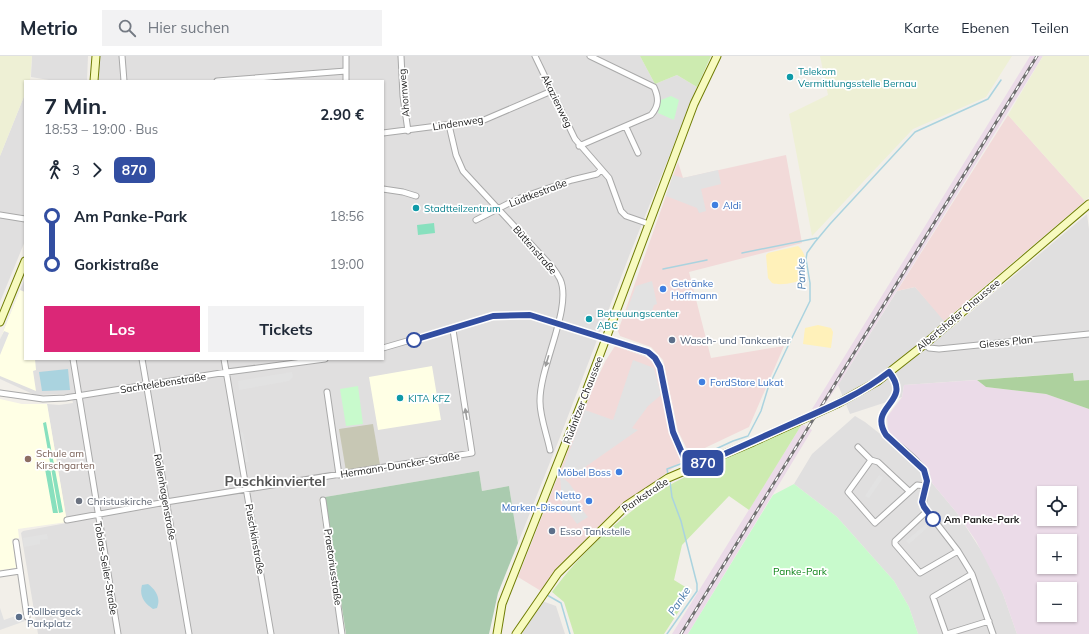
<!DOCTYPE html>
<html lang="de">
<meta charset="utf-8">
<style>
:root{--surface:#fff;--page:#f2f2f3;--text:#1f2937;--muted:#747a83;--line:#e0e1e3;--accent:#db2777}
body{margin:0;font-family:Mulish,sans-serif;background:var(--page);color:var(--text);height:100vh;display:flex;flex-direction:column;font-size:15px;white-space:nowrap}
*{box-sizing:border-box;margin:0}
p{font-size:13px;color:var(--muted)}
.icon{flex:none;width:22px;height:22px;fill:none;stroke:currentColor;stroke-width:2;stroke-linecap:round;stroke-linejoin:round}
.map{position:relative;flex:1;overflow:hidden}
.panel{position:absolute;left:24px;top:24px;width:360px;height:280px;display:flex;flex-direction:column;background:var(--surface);border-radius:0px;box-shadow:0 1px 3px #0004}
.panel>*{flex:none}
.badge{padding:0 8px;border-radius:6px;font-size:14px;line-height:26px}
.controls{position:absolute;left:1037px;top:430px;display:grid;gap:8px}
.controls a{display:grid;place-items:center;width:40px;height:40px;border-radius:0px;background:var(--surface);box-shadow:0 1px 3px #0004;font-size:20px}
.map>.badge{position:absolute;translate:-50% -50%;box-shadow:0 0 0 2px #fff}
.legs{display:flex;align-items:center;gap:6px;height:44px;padding:0 20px;font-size:13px}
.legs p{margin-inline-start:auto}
.headline{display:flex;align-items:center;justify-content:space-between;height:68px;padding:0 20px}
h1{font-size:22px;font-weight:700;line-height:30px}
.button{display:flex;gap:8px;margin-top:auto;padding:8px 20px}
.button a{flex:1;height:46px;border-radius:0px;background:var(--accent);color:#fff;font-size:16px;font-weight:700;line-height:46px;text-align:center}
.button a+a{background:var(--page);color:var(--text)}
ul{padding:0 20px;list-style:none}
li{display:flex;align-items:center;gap:14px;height:48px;font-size:15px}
li i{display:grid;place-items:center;width:6px;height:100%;margin:0 5px;background:currentColor}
li i::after{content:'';width:10px;height:10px;margin:-5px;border:3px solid;border-radius:50%;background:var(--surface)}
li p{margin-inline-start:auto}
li:first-child i{background:linear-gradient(#0000 50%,currentColor 0)}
li:last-child i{background:linear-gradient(currentColor 50%,#0000 0)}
header{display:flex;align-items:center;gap:24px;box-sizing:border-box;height:56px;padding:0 20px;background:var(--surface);border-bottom:1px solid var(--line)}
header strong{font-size:19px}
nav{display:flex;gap:22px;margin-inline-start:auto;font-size:14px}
.search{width:280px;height:36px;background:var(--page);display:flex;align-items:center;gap:10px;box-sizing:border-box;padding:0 14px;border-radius:0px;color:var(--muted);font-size:15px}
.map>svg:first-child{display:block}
.residential{fill:#e0dfdf}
.commercial{fill:#f2dad9}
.industrial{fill:#ebdbe8;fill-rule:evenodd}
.education{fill:#ffffe5}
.construction{fill:#c7c7b4}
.farmland{fill:#eef0d5}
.grass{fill:#cdebb0}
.forest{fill:#add19e}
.sand{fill:#fff1ba}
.cemetery{fill:#aacbaf}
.park{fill:#c8facc}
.pitch{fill:#88e0be}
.parking{fill:#e2e2e2}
.water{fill:#aad3df}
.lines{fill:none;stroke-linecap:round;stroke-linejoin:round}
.stream{stroke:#aad3df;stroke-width:1.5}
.street-casing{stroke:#a9a9a9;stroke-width:7}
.secondary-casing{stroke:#707d05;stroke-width:9}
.street{stroke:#fff;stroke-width:5}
.secondary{stroke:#f7fabf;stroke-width:7}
.rail-casing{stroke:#707070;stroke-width:3}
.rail{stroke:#fff;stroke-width:1.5;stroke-dasharray:4.5;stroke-linecap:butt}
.oneway{fill:#9c9c9c}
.line-1-casing{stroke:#fff;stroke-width:9}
.line-1{stroke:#324ea1;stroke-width:6}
.culture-dot{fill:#0f9aa8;stroke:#fff;stroke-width:1.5}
.shop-dot{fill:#3f7fe0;stroke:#fff;stroke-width:1.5}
.stop-1-dot{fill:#fff;stroke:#324ea1;stroke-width:2}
.service-dot{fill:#5c6f8a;stroke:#fff;stroke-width:1.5}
.education-dot{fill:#8d6e63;stroke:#fff;stroke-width:1.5}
.worship-dot{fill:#6b7280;stroke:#fff;stroke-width:1.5}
.labels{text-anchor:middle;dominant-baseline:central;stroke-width:3.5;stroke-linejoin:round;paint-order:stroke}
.culture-label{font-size:10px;fill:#0d838f;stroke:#fff;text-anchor:start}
.street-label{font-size:10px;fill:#222;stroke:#fff}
.shop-label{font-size:10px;fill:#366cbe;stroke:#fff;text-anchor:start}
.service-label{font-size:10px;fill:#4e5e75;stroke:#fff;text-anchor:start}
.education-label{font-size:10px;fill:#785e54;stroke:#fff;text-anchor:start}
.worship-label{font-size:10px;fill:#5b616d;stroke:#fff;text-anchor:start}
.stop-label{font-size:10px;font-weight:bold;fill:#222;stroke:#fff;text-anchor:start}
.park-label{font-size:10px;fill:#0c8416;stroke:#fff}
.water-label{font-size:11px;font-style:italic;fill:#4a7aab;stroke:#fff}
.district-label{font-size:14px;font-weight:bold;fill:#555;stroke:#fff}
</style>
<header>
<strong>Metrio</strong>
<div class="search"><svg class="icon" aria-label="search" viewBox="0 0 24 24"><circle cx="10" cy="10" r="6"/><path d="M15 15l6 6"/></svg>Hier suchen</div>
<nav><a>Karte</a><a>Ebenen</a><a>Teilen</a></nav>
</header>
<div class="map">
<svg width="1089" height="578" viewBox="0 0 1089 578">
<rect width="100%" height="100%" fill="#f2efe9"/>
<!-- residential -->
<path class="residential" d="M32 0H88L87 25H55L31 21Z
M99 0H640L655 28 677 19 697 31 631 195 560 381 518 487 509 430 482 435 479 415 319 442 339 578H38L21 477 23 475 67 467 47 348 59 349 73 347 71 338 35 339 0 323V283L25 222V303H383V25H98Z
M25 38V162L0 157V100Z
M1087 158 1089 173V324L1074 325 1073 317 904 329 902 341 850 358 838 329 897 235 915 231 952 272Z
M0 161 25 166V185L0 246Z
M855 360 865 366 931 418 932 427 957 457 986 502 1003 538 1017 578H918L909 551 894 525 837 461 794 428 812 398Z
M542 545 556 550 565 578H522Z"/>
<!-- commercial -->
<path class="commercial" d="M1008 59 1085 145 944 265 915 231 897 235Z
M786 99 802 187 689 216 711 302 784 290 749 371 690 399 678 375 663 304 651 291 620 280 618 275 678 106 683 122Z
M615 290 649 302 656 310 671 378 682 405 620 452 560 509 541 535 518 521 594 329 606 304Z"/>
<!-- industrial -->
<path class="industrial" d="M1030 0H1043L838 329 823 351 812 353Z
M977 324 986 331 1046 338 1089 353V578H1017L1003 538 976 485 957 457 932 427 929 413 888 375 887 361 902 341 904 329ZM1044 437H1070V463H1044ZM1044 485H1070V511H1044ZM1044 533H1070V559H1044Z
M802 368 812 374 688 578H672Z"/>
<!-- education -->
<path class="education" d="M20 234 25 236V303H35L36 314 33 315 36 335 0 320V283Z
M432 310 441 364 378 374 369 321Z
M0 343 22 348H47L67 466 18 473 19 482 12 483 16 512 0 514Z"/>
<!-- construction -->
<path class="construction" d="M373 368 380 409 346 415 339 373Z"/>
<!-- farmland -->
<path class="farmland" d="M0 0H32L30 25H25V38L0 100Z
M820 0H1012L986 41 913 73 812 180 789 58 828 39Z
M1043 0H1089V141L1085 145 1008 59Z"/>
<!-- grass -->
<path class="grass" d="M640 0H711L697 31 677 19 655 28Z
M802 368 749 454 729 440 682 489 674 524 692 535 664 578H574L564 546 552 536C582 495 635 446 681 423 720 403 762 386 802 368Z"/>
<!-- forest -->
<path class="forest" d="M1073 317 1074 325 1089 324V353L1046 338 986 331 977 324Z"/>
<!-- sand -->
<path class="sand" d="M798 190C806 196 808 211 805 221 800 227 779 230 772 227L768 222 766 199 768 197Z
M818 269 831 272 833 276 831 292 803 288 805 272Z"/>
<!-- cemetery -->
<path class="cemetery" d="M479 415 482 435 509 430 518 487 498 537 489 578H346L325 441Z"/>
<!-- park -->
<path class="park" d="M671 40 679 44 674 64 658 57 661 44Z
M358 330 363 368 346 370 340 333Z
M794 428 837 461 894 525 909 551 918 578H688L773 439Z"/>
<!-- pitch -->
<path class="pitch" d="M434 167 435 177 418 179 417 169Z
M46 366 63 456 59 457 43 367Z
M50 412 58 457H53L45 413Z"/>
<!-- parking -->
<path class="parking" d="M718 114 721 128 701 133 706 155 699 157 697 152 666 140 673 119 683 122Z
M652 225 657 248 654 249 649 263 627 254 636 230Z
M4 275 9 277 0 299V283Z
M633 304 654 312 661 339 648 350 632 372 638 374 568 423 562 421 569 427 581 444 577 447 588 461 577 468 562 447 560 420 585 354 613 364Z
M292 316 293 321 289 325 239 334 238 325Z
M243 376 249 406H245L240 377Z
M879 419 883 422 869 442 865 440Z
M926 468 928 471 909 488 906 485Z
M47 478 48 483 40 484V488L24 491 23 482Z
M0 552 4 564 24 557 25 565 0 574Z"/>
<!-- water -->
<path class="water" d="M68 313 70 334 42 335 39 316Z
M148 528C156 534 161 542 157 552L153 553C144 547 139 540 142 529Z"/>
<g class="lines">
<!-- stream -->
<path class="stream" d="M742 197 817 182
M663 213 707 204
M692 404 733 385 748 380 761 355 768 332 788 290 810 245V227L806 203 807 197 815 186 830 168 915 76 988 43 1001 24
M668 418 667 413 683 407
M547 539 561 547 570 578
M667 578 697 535V528L681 465 672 441 670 426"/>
<!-- street casing -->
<g class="street-casing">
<path id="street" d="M122 0 124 25
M401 0 403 40 408 75
M535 0 575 83 609 122 621 155 626 160 649 168
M217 25 346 15
M346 25V0
M449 69 456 99 463 115 553 212C556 216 558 219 560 223 573 251 539 311 540 346 540 361 547 379 550 394
M626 71 638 97
M383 77 484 64 547 37 551 34
M579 90 651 59C659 50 659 42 654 31L590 0
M383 133 403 136 416 140
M0 159 25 163
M476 164 517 143 572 124 597 118 601 114
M925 288 929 292 939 293 1089 278
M383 292 493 260 530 259 648 297 655 302 660 311 673 376 689 413
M73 303 118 578
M142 303 189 578
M224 303 271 578
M889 317C914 347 867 349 886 379 897 389 926 408 927 423 927 433 922 441 924 451L958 495 972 518 993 578
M327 336 339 419
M0 337 43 343 65 342 227 316 325 303
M858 391 871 404 878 406 909 435
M871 404 848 436 875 467 917 429 926 430
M323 444 342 578
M927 455 895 485V488L920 517 958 495
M67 464 166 446 472 397 453 274
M16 486 27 561
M0 518 20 515
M946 578 933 541 972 518
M947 578 989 565"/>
</g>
<!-- secondary casing -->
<g class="secondary-casing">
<path id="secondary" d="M94 25 96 0
M0 266 25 205
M497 578 502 548 587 333 694 48 717 0
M516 578 558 517 627 449 668 422 753 386 837 348 878 325 925 288 1089 148"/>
</g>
<!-- street -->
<use href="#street" class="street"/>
<!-- secondary -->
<use href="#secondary" class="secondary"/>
<!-- rail casing -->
<g class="rail-casing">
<path id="rail" d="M681 578 1037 0"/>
</g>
<!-- rail -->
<use href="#rail" class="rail"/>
</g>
<!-- one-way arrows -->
<defs><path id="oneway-solid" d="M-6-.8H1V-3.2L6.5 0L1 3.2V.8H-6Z"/></defs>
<g class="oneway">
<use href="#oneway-solid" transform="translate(547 305) rotate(107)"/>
<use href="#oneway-solid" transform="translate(466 358) rotate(-99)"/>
</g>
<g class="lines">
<!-- line-1 casing -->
<g class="line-1-casing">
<path id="line-1" d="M414 284 493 260 530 259 648 296 655 302 660 311 673 376 689 413C726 398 762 381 798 365 830 351 861 338 889 316 914 347 867 349 886 379L924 414 927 425 922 446 924 451 933 463"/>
</g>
<!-- line-1 -->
<use href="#line-1" class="line-1"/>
</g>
<!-- markers -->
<g class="culture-dot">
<circle cx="790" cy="21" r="4"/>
<circle cx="416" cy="152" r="4"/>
<circle cx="589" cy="263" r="4"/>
<circle cx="400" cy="342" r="4"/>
</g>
<g class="shop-dot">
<circle cx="715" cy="149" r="4"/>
<circle cx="663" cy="233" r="4"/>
<circle cx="702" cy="326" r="4"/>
<circle cx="619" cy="416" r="4"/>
<circle cx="589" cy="445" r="4"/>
</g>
<g class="stop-1-dot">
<circle cx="414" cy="284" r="7"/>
<circle cx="933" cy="463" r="7"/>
</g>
<g class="service-dot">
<circle cx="672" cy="284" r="4"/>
<circle cx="552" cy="475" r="4"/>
<circle cx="19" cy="561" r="4"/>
</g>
<circle class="education-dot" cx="28" cy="403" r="4"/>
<circle class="worship-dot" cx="79" cy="445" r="4"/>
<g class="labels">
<!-- culture labels -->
<g class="culture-label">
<text x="798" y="15">Telekom<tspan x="798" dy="12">Vermittlungsstelle Bernau</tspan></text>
<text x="424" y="152">Stadtteilzentrum</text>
<text x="597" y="257">Betreuungscenter<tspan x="597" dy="12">ABC</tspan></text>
<text x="408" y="342">KITA KFZ</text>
</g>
<!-- street labels -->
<g class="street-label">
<text transform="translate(404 37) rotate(-95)">Ahornweg</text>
<text transform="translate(557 45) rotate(64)">Akazienweg</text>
<text transform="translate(458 67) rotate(-9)">Lindenweg</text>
<text transform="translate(538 137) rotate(-21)">Lüdtkestraße</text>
<text transform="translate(535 194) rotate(49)">Büttenstraße</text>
<text transform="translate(958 259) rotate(-40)">Albertshofer Chaussee</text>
<text transform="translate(1006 286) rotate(-6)">Gieses Plan</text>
<text transform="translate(163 327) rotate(-9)">Sachtelebenstraße</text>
<text transform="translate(583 344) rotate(-69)">Rüdnitzer Chaussee</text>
<text transform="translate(400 409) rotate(-9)">Hermann-Duncker-Straße</text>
<text transform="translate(645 439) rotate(-34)">Pankstraße</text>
<text transform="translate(165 441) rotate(80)">Rollenhagenstraße</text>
<text transform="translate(255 483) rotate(80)">Puschkinstraße</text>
<text transform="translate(333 511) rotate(82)">Praetoriusstraße</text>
<text transform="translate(106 512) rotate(80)">Tobias-Seiler-Straße</text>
</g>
<!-- shop labels -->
<g class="shop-label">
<text x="723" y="149">Aldi</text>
<text x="671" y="227">Getränke<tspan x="671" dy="12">Hoffmann</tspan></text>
<text x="710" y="326">FordStore Lukat</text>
<text x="611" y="416" text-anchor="end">Möbel Boss</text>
<text x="581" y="439" text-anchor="end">Netto<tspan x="581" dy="12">Marken-Discount</tspan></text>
</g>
<!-- service labels -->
<g class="service-label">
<text x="680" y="284">Wasch- und Tankcenter</text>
<text x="560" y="475">Esso Tankstelle</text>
<text x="27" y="555">Rollbergeck<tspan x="27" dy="12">Parkplatz</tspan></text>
</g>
<!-- education labels -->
<g class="education-label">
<text x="36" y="397">Schule am<tspan x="36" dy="12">Kirschgarten</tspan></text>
</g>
<!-- worship labels -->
<g class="worship-label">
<text x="87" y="445">Christuskirche</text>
</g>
<!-- stop labels -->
<g class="stop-label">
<text x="944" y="463">Am Panke-Park</text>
</g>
<!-- park labels -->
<g class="park-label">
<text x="800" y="515">Panke-Park</text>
</g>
<!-- water labels -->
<g class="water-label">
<text transform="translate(801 218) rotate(-92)">Panke</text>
<text transform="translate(679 545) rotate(-57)">Panke</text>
</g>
<!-- district labels -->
<g class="district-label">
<text x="275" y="425">Puschkinviertel</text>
</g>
</g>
</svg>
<div class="controls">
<a><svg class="icon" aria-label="locate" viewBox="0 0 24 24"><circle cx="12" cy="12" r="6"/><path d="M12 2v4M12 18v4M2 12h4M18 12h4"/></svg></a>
<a>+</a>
<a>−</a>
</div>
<b class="badge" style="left:703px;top:407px;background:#324ea1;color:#fff">870</b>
<section class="panel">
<div class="headline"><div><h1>7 Min.</h1><p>18:53 – 19:00 · Bus</p></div><b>2.90 €</b></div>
<div class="legs"><svg class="icon" aria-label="walk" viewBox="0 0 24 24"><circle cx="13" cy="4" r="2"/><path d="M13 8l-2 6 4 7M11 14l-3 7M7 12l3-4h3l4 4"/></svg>3<svg class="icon" aria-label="forward" viewBox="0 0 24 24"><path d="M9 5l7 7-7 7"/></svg><b class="badge" style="background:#324ea1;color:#fff">870</b></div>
<ul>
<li><i style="color:#324ea1"></i><b>Am Panke-Park</b><p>18:56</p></li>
<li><i style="color:#324ea1"></i><b>Gorkistraße</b><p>19:00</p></li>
</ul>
<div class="button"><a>Los</a><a>Tickets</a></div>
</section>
</div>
